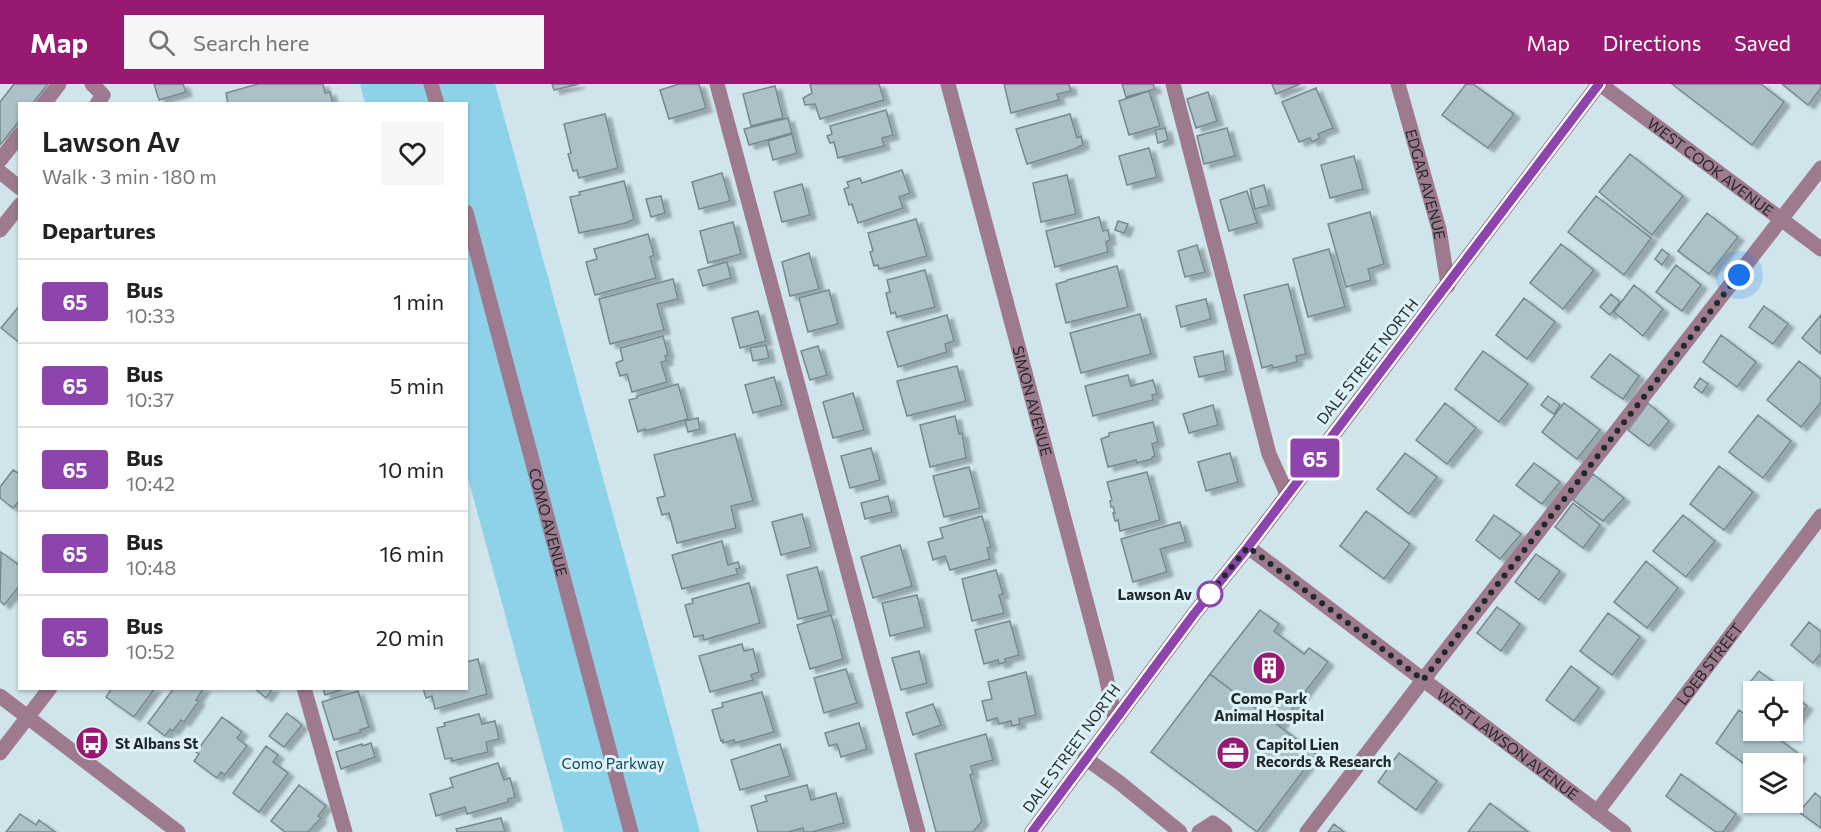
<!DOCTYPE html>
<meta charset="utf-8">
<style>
:root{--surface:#fff;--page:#f6f6f6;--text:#222;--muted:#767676;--line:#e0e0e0;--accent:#981971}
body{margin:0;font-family:Commissioner,sans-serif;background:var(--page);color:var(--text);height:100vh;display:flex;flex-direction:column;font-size:22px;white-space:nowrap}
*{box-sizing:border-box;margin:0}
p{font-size:20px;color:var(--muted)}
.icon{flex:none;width:33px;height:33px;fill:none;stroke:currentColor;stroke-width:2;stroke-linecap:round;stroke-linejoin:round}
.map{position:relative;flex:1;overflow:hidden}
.panel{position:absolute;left:18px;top:18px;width:450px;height:588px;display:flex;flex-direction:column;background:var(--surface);border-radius:0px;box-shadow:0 2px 4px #0004}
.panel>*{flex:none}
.badge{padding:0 12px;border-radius:4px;font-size:21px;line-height:39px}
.controls{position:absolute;left:1743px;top:597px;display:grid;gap:12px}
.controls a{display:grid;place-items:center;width:60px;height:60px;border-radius:0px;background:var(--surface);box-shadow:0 2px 4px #0004;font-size:30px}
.you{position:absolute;width:30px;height:30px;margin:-15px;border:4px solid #fff;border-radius:50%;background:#1a73e8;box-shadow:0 0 0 9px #1a73e833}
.map>.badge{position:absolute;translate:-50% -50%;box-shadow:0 0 0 3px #fff}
h2{padding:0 24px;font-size:22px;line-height:54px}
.round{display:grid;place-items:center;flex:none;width:63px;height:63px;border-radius:0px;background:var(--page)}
.headline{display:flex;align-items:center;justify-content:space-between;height:102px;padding:0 24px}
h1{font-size:28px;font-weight:600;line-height:45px}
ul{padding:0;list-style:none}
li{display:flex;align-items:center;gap:18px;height:84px;padding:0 24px;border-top:2px solid var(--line)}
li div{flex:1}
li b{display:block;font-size:22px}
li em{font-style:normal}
li .badge{min-width:66px;font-weight:700;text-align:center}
header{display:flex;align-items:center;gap:36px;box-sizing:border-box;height:84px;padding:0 30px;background:var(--accent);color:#fff}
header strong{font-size:28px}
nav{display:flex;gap:33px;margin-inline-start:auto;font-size:21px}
.search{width:420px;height:54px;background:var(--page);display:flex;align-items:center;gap:15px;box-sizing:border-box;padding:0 21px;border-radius:0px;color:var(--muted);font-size:22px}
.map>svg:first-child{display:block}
.green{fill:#8dd2e8}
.building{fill:#acc0c7;stroke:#76898f;stroke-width:1.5;filter:url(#shadow)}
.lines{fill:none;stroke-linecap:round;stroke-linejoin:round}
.minor{stroke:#9e7a8e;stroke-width:15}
.major{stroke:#62254c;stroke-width:15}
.line-casing{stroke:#fff;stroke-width:14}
.line{stroke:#8e44ad;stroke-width:9}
.walk{stroke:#22292c;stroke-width:6;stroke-dasharray:0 10.8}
.stop-dot{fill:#fff;stroke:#8e44ad;stroke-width:3}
.labels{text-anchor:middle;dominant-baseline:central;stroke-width:6;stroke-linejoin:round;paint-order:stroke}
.street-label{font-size:15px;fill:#22292c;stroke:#dcf1f8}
.stop-label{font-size:15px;font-weight:bold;fill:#22292c;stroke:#dcf1f8;text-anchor:end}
.poi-label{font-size:15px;font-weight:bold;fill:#22292c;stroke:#dcf1f8;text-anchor:start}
.park-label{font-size:15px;fill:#0e4553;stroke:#dcf1f8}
</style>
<header>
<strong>Map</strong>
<div class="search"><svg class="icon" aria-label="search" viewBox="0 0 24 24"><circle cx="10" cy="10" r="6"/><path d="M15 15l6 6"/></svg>Search here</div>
<nav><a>Map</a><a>Directions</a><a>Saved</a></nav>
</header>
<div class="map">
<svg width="1821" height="748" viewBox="0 0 1821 748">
<defs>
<filter id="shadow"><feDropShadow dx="6" dy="4" stdDeviation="1.5" flood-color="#0004"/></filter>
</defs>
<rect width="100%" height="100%" fill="#cfe4eb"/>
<!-- green -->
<path class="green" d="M360 0H495L700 748H564L467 390 466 20 365 19Z"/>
<!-- building -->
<path class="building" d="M14 0H48L32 20H20V36L0 61V18Z
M154 0H183L186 8 159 16Z
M258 0H323L325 9 330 8 333 20H228L226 9Z
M552 0H579L554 6Z
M679 0H699L706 24 669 35 660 6Z
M810 0H879L884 16 820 35 815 20 805 21 803 14 812 9Z
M1004 0H1069L1071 7 1057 10 1059 16 1011 29Z
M1122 0H1153L1155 5 1126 13Z
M1272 0H1300L1276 10Z
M1466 0H1473L1514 30 1488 64 1442 31Z
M1672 0H1761L1784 18 1752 61Z
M1782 0H1821V4L1808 21Z
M775 2 783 34 751 42 743 10Z
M1316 4 1333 44 1318 50 1320 54 1312 58 1310 54 1299 58 1282 18Z
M1149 7 1160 42 1129 51 1119 17Z
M1208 8 1217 37 1196 44 1187 15Z
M886 26 893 51 882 54 884 62 838 74 834 58 830 59 827 52 832 50 830 42Z
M605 30 618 84 579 94 577 86 573 87 568 70 571 69 564 40Z
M1070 30 1077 54 1081 52 1083 61 1078 63V64L1027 80 1016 45Z
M788 34 792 49 749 61 744 45Z
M1165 44 1168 56 1158 59 1155 46Z
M1227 44 1235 72 1204 80 1197 52Z
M792 50 797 69 773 76 768 57Z
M1149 64 1157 93 1127 101 1119 72Z
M1630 70 1683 112 1652 151 1599 108Z
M1354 72 1363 105 1330 114 1321 81Z
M902 86 910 109 899 113 903 124 858 139 852 120 849 121 844 105 849 103 847 98 860 94 862 99Z
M722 89 730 117 699 125 692 98Z
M1067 91 1076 130 1041 138 1033 99Z
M624 97 634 135 626 139 579 149 570 113 580 111 579 108Z
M802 100 810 131 782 138 774 108Z
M1264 101 1269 121 1255 125 1250 105Z
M1247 107 1257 139 1229 147 1220 116Z
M661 112 665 129 651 133 646 115Z
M1596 112 1651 154 1624 191 1568 148Z
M1370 128 1384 180 1368 185 1371 196 1346 203 1328 140Z
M1707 129 1738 153 1709 190 1678 167Z
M1099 133 1103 147 1108 146 1110 156 1106 158 1108 168 1055 183 1046 147Z
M916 135 927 172 879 185 878 181 874 182 870 168 873 167 868 149Z
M1118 137 1128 140 1124 149 1115 146Z
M733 138 741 170 708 179 700 147Z
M648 150 654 171 650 173 656 194 595 211 586 178 597 175 594 165Z
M1561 160 1594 186 1563 225 1530 199Z
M1197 161 1205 188 1185 193 1178 167Z
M1329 165 1345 223 1308 233 1293 175Z
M1662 165 1669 171 1662 181 1655 175Z
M809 169 819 205 790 212 782 178Z
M727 178 731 194 703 202 698 186Z
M1676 181 1701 201 1682 227 1656 208Z
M1117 182 1128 223 1066 239 1056 200 1067 197V196Z
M925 186 935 223 897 233 895 228 891 230 886 209 890 208 887 196Z
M673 195 678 215 657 220 664 246 610 260 599 215Z
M1288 200 1306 270 1296 272 1297 278 1273 284 1272 281 1262 284 1244 211Z
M1634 201 1663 225 1643 252 1614 228Z
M829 206 838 240 808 248 799 214Z
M1611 210 1620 218 1610 231 1600 223Z
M1524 214 1555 238 1527 275 1496 251Z
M1206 215 1211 235 1181 243 1176 222Z
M20 221V259L1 244Z
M1764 222 1788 240 1773 260 1749 243Z
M758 227 766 257 740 264 732 234Z
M1140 230 1151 270 1081 289 1070 249Z
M947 231 954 257 945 260 947 268 898 283 887 248Z
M1821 231V270L1802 254Z
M1721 251 1756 278 1737 303 1703 278Z
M663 252 668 271 665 272 667 277 661 278 667 298 632 308 627 290 620 292 616 279 623 276 620 264Z
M766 261 769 274 753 277 750 264Z
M818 262 827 291 810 296 801 267Z
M1223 267 1226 287 1199 293 1194 273Z
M1483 267 1528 300 1499 338 1455 305Z
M1610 270 1639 292 1623 315 1591 293Z
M1799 277 1821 295V318L1801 343 1767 316Z
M957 282 966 317 907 332 897 297Z
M1128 291 1131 302 1153 296 1157 310 1152 311 1153 316 1093 332 1085 302Z
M774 293 782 321 753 329 745 301Z
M1700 294 1708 300 1702 309 1694 303Z
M678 300 688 335 645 347V345L638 348 629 316 637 314V312Z
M853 309 864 346 833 354 823 318Z
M1548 312 1560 321 1554 330 1541 321Z
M1445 319 1476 344 1447 380 1416 356Z
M1564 319 1600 346 1577 375 1542 348Z
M1648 319 1669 337 1649 362 1628 346Z
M1213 321 1218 341 1189 349 1183 330Z
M1758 331 1791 357 1763 394 1729 368Z
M955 332 959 350 962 349 966 374 930 383 920 341Z
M698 334 700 345 688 348 685 337Z
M1153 338 1158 358 1152 360 1155 372 1152 373V375L1137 379 1136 376 1108 383 1101 355 1109 352V349Z
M735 350 753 417 731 422 736 444 677 459 669 429 662 431 657 414 665 412 654 371Z
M871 364 880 396 850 404 841 372Z
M1230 369 1238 398 1206 407 1198 378Z
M1405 369 1437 393 1409 430 1377 405Z
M1534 379 1560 398 1542 420 1516 401Z
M1719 382 1753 408 1724 446 1690 420Z
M969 383 980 424 944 433 933 392Z
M13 386 20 390V416L13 424 0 414V403Z
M1147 388 1160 436 1120 447 1118 436 1115 437 1113 429H1115L1113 423H1111L1110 417 1112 416 1107 398Z
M1593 390 1624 414 1603 437 1573 416Z
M888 412 892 428 865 435 861 419Z
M1573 419 1600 441 1583 464 1555 443Z
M1366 427 1410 460 1384 495 1340 462Z
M802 430 811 463 781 471 772 438Z
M1494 431 1521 450 1500 475 1476 456Z
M1683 431 1715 457 1686 493 1653 467Z
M982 432 991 463 987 464 990 475 950 486 945 472 933 476 928 458 943 454 940 444Z
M1180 438 1186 458 1160 465 1167 488 1133 498 1121 455Z
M722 457 728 481 738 478 740 484 736 485 738 490 682 505 672 471Z
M900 461 912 502 873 514 861 473Z
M1 468 20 482V501L4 521 0 517Z
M1536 470 1560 487 1539 516 1515 498Z
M1646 477 1678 504 1647 544 1614 518Z
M817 483 829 527 798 535 787 491Z
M996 486 1003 510 999 511 1004 529 972 537 962 495Z
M749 499 760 539 704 556 703 551 694 553 685 521 693 519 692 515Z
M917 511 925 543 890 552 882 519Z
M1497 523 1520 540 1501 567 1477 549Z
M1260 526 1279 540 1274 547 1304 570 1309 564 1328 578 1279 642 1210 590Z
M1608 529 1640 553 1612 591 1580 567Z
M831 531 843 575 810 585 797 541Z
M1010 537 1019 571 1005 575 1006 578 999 580 998 576 984 580 975 546Z
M1809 538 1821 548V569L1813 579 1791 561Z
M742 560 744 567 753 565 759 588 751 591 753 596 710 608 699 572Z
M919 567 927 599 901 606 892 574Z
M478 575 487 610 435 625 432 612 426 614 423 604H466V578Z
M1571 582 1599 604 1574 637 1546 616Z
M846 585 857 619 824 629 814 594Z
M1759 587 1787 608H1754L1746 603Z
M1026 588 1036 631 1019 635 1020 640 1012 642 1011 637 999 640 997 634 987 637 982 617 992 615 988 598Z
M1210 590 1316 670 1257 748 1151 668Z
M112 604H155L134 633 106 613Z
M174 604H204L196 616 199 617 184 638 181 636 173 647 170 645 165 652 148 639Z
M254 604H273L266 614Z
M323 604H347L325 611Z
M358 607 369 643 360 646 361 648 334 656 322 618Z
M762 608 774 648 735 659 734 656 723 659V656L721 657 712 626 723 623 722 619Z
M1792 611 1807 622 1794 639 1792 638Z
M933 620 941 641 913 651 906 629Z
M1739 626 1754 637V646H1767L1800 671 1792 681V680H1754V687L1716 659Z
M287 629 302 641 284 663 269 652Z
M479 630 482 640 495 637 499 655 486 658 488 668 452 677V674L445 675 437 644 445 642 444 639Z
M222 633 242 648 237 654 247 662 225 691 221 688 217 694 194 677 199 670 196 668Z
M859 639 867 665 841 673 837 660 829 662 825 649Z
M986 650 993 676 971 682 973 690 970 691 982 737 973 748H936L915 670Z
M371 659 375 673 341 685 336 668 362 660V662Z
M780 660 790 692 740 706 731 676Z
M266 662 278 671 273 678 288 689 259 728 233 709Z
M1399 669 1437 697 1416 726 1378 698Z
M498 679 504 696 510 694 515 713 508 715V718L467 730 465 723 436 732 430 710 453 703 450 694Z
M1681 690 1736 730 1723 748H1716L1666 712Z
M299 701 326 722 318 732 321 734 308 748H285L271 737Z
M807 701 811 716 836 709 844 739 812 748H804L803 744 788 748H758L751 722 767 717 765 712Z
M1815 709 1821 714V744L1799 728Z
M1490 719 1528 748H1468Z
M20 730 36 741 39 736 55 748H6Z
M501 734 505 748H457L456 745Z
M1334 740 1344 748H1328Z"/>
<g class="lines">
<!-- minor -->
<g class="minor">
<path d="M92 0 103 11 97 20"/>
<path d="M431 0 437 20"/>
<path d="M717 0 918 748"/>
<path id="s1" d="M948 0 1105 588 1115 634"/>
<path d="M1173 0 1269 370 1287 410"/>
<path id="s2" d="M1398 0 1439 145 1448 201"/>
<path id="s3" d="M1600 0 1821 165"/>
<path d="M44 20 59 0"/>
<path d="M0 76 20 51"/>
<path d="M0 88 20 104"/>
<path id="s4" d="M466 128 631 748"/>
<path d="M0 146 20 121"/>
<path id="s5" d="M1248 463 1624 748"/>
<path d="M304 604 345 748"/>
<path d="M0 612 178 748"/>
<path d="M0 669 50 604"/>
<path d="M1085 674 1120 699 1180 748"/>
<path id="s6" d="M1597 728 1821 432"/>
<path d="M1199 748 1213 739 1225 748"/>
<path d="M1307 748 1423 596 1821 84"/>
</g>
<!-- major -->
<path class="major" d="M1032 748 1194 530 1248 463 1599 0"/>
</g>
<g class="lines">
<!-- line casing -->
<g class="line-casing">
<path id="line" d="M1032 748 1194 530 1248 463 1599 0"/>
</g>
<!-- line -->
<use href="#line" class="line"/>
<!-- walk -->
<path class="walk" d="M1210 510 1207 513 1248 463 1423 596 1739 191"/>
</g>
<!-- icons -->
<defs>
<g id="building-disc" transform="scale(1.725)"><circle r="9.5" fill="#981971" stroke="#dcf1f8"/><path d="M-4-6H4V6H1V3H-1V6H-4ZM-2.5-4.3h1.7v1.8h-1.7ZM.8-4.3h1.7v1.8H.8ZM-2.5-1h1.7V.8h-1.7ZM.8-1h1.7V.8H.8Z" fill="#fff"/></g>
<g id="bus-disc" transform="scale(1.725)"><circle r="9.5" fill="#981971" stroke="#dcf1f8"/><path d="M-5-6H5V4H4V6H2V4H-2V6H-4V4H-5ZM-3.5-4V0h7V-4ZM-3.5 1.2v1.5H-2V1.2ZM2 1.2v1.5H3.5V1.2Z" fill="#fff"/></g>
<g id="office-disc" transform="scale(1.725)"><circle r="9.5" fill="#981971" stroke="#dcf1f8"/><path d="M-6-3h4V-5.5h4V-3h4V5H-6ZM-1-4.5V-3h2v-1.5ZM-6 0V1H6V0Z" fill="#fff"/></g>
</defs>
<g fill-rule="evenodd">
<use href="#building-disc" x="1269" y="584"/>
<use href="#bus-disc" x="92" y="659"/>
<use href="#office-disc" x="1233" y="669"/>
</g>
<!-- markers -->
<circle class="stop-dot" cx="1210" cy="510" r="12"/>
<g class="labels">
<!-- street labels -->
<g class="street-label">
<text stroke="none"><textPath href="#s3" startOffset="138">WEST COOK AVENUE</textPath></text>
<text stroke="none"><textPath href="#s2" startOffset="104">EDGAR AVENUE</textPath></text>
<text transform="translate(1367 277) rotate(-52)">DALE STREET NORTH</text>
<text stroke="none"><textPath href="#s1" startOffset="328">SIMON AVENUE</textPath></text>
<text stroke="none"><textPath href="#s4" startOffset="321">COMO AVENUE</textPath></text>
<text stroke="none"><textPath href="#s6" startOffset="186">LOEB STREET</textPath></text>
<text stroke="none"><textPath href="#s5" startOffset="326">WEST LAWSON AVENUE</textPath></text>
<text transform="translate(1071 664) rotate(-54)">DALE STREET NORTH</text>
</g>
<!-- stop labels -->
<g class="stop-label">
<text x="1192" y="510">Lawson Av</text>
</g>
<!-- poi labels -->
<g class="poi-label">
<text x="1269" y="614" text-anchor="middle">Como Park<tspan x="1269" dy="17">Animal Hospital</tspan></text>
<text x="115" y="659">St Albans St</text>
<text x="1256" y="660">Capitol Lien<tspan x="1256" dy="17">Records &amp; Research</tspan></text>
</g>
<!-- park labels -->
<g class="park-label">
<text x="613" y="679">Como Parkway</text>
</g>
</g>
</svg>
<div class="controls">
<a><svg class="icon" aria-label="locate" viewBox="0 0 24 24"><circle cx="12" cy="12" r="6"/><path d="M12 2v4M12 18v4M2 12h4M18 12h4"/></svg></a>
<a><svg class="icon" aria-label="layers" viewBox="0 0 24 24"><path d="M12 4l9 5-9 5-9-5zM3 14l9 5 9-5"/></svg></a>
</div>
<div class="you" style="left:1739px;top:191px"></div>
<b class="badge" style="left:1315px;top:374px;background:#8e44ad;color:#fff">65</b>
<section class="panel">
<div class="headline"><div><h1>Lawson Av</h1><p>Walk · 3 min · 180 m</p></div><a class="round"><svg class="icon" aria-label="heart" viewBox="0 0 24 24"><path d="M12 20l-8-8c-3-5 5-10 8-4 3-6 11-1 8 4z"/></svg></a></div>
<h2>Departures</h2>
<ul>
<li><span class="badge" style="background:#8e44ad;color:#fff">65</span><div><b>Bus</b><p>10:33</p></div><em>1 min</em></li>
<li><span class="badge" style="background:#8e44ad;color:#fff">65</span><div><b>Bus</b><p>10:37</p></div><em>5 min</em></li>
<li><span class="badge" style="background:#8e44ad;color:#fff">65</span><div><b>Bus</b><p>10:42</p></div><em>10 min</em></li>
<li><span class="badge" style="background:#8e44ad;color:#fff">65</span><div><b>Bus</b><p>10:48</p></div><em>16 min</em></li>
<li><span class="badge" style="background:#8e44ad;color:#fff">65</span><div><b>Bus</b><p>10:52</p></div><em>20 min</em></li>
</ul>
</section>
</div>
